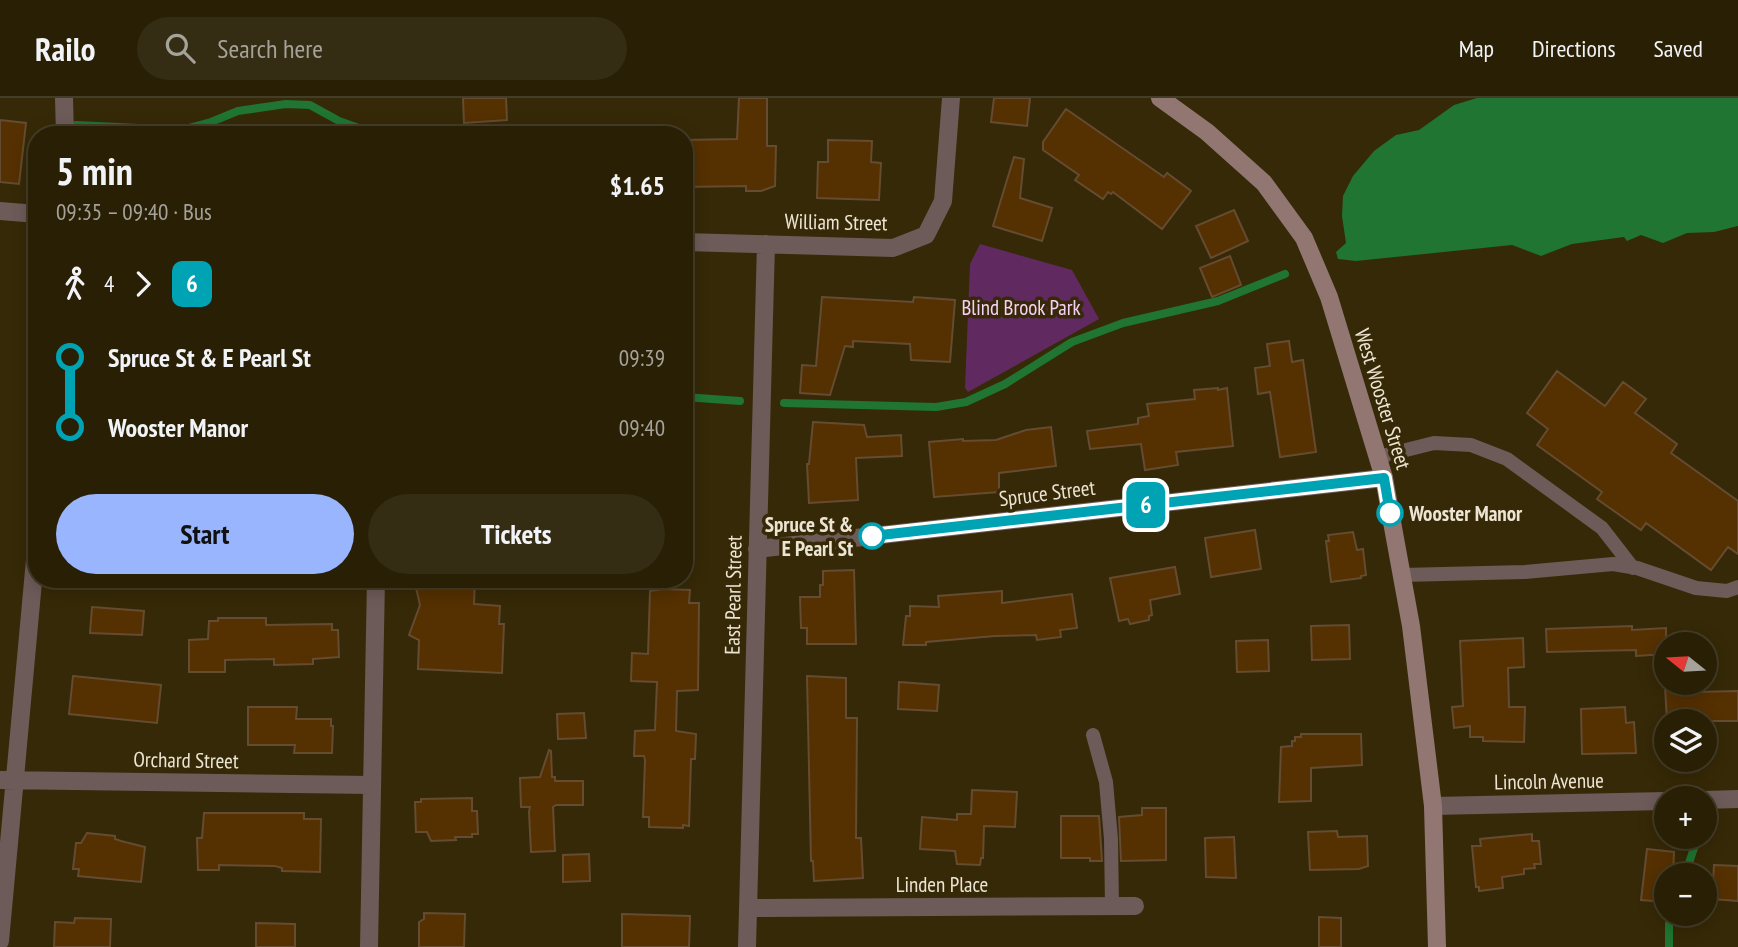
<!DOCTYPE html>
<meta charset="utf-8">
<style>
:root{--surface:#281f05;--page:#342c13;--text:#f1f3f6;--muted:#a5a29a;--line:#443d27;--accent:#98b5fd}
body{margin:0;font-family:"PT Sans Narrow",sans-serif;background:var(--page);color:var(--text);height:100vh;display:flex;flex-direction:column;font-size:26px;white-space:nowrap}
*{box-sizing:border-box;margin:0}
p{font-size:23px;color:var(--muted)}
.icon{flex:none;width:38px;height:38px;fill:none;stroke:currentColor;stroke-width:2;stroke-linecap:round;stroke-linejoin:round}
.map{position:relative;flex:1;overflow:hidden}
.sheet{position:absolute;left:28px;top:28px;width:665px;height:462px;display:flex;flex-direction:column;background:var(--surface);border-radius:28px;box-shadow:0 4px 18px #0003,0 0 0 2px var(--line)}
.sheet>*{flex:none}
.badge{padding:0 14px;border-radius:10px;font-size:24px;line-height:46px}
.needle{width:46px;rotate:288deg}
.fabs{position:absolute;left:1654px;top:534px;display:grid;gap:14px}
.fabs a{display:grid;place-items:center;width:63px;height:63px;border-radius:50%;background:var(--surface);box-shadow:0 4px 18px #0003,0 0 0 2px var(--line);font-size:35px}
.map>.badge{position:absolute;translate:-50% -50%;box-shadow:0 0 0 4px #fff}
.legs{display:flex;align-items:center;gap:10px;height:77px;padding:0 28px;font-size:23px}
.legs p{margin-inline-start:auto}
.summary{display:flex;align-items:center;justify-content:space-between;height:119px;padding:0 28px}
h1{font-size:38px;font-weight:600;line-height:52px}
.button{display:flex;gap:14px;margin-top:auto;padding:14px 28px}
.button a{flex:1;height:80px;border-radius:42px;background:var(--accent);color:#111;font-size:28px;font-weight:600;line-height:80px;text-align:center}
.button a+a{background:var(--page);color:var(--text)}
ul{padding:0 28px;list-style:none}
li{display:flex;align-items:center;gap:24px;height:70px;font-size:26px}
li i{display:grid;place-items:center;width:10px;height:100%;margin:0 9px;background:currentColor}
li i::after{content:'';width:18px;height:18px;margin:-9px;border:5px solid;border-radius:50%;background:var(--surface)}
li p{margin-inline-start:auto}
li:first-child i{background:linear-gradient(#0000 50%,currentColor 0)}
li:last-child i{background:linear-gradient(currentColor 50%,#0000 0)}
header{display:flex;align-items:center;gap:42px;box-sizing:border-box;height:98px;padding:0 35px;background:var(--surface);border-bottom:2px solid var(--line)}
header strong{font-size:33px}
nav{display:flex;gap:38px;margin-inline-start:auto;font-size:24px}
.search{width:490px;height:63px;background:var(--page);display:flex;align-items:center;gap:18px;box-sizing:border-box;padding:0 24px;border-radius:38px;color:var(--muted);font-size:26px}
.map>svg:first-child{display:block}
.green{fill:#602a61}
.water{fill:#1f7531}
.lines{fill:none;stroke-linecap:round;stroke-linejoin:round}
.stream{stroke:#1f7531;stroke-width:8}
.building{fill:#553000;stroke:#644b31;stroke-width:2}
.lane{stroke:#6d5b59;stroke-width:14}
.street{stroke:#6d5b59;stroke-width:18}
.secondary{stroke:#917672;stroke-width:18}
.line-1-casing{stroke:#fff;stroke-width:16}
.line-1{stroke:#00a3b4;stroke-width:10}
.stop-1-dot{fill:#fff;stroke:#00a3b4;stroke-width:3.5}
.labels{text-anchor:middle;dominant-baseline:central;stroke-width:7;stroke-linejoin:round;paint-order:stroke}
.street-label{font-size:21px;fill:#ede5d3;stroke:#362907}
.park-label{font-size:21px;fill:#f6d0f5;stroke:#362907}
.stop-label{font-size:21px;font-weight:bold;fill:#ede5d3;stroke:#362907;text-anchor:start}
</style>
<header>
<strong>Railo</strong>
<div class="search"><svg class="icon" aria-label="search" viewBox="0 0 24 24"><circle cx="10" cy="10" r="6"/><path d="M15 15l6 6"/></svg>Search here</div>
<nav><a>Map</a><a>Directions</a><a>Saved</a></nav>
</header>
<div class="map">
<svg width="1738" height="849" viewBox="0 0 1738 849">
<rect width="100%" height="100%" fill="#362907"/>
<!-- green -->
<path class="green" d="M980 146 1072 172 1099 221 968 294 965 290 970 166Z"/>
<!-- water -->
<path class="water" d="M1477 0H1738V128L1714 134 1687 135 1663 145 1641 137 1627 143 1624 139 1572 146 1541 158 1512 147 1356 163 1338 161 1336 154 1346 145 1342 118 1343 98 1353 78 1374 53 1396 37 1419 32 1454 7Z"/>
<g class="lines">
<!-- stream -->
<path class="stream" d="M76 27 181 32 211 24 238 13 286 6 310 7 339 23 373 35
M684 299 740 303
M784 305 936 309 966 304 1005 286 1072 244 1123 225 1218 203 1285 176
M1685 777 1698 738
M1669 849V826L1672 816"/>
</g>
<!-- building -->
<path class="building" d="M463 0H506L507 22 464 25Z
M739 0H767V48H776L775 88 761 93H746V88L684 89V42L737 41Z
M994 0H1030L1027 28 991 24Z
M1066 11 1164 79 1167 75 1191 93 1162 131 1113 94 1111 96 1108 94 1103 101 1075 82 1079 77 1043 52V44Z
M0 22 26 25 19 86 0 84Z
M828 42 872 43 871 64 881 65 879 102 817 100 818 64H828Z
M1014 59 1024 61 1020 100 1052 110 1042 143 993 128Z
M1234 112 1248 143 1211 160 1196 128Z
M1230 158 1241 187 1212 199 1200 170Z
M822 199 913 204 914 199 955 202 950 264 911 262 910 246 853 243V249L845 248 830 297 800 295 802 267 816 268Z
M1289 243 1292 264 1303 262 1316 354 1280 359 1270 294 1258 296 1255 270 1270 268 1267 246Z
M1557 273 1605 308 1623 284 1646 301 1635 315 1677 346 1671 355 1738 403V456L1728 449 1711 472 1646 425 1641 432 1597 401 1602 394 1537 347 1548 331 1527 315Z
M1218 290V292L1227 290 1233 348 1176 354 1178 367 1145 372 1141 346 1090 351 1087 333 1138 326V320L1149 318 1147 306 1195 301 1194 292Z
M813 324 864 327 867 339 901 337 902 358 856 360 858 402 809 405 807 366H809Z
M1051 329 1056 368 999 375V394L934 399 929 344 963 341V343L996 342 1026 332Z
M1255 432 1261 471 1211 479 1205 440Z
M1353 434 1357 452 1363 451 1366 477 1361 478V480L1331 484 1326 443H1329L1328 437Z
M1175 469 1180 496 1150 502 1152 517 1149 518V522L1130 526 1128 521 1119 523 1110 480Z
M854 472 856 546H807V530H801L800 499H820V487H823V473Z
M414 481H475L474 506 500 508 499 526H504L502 575 418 571 419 542 409 537 420 507Z
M663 491 690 492 689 505H699L698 592 677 593 676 633 696 636 695 661H691L689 728 683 727V730L649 729V719H643L645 662 644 658H634L635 633 655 632 657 584 631 583 632 555 648 556 650 493Z
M1002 493V505L1072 496 1077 530 1060 532 1061 539 1037 542 1036 537 995 538 926 544V547H903L906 518H910V508L939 509 938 498Z
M92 509 144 513 142 537 90 535Z
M218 520H266V527L332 526V532H338L339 559 313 561V566L274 567V561L225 562V574H189V542L208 541 209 523H218Z
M1349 527 1350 561 1312 562 1311 528Z
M1632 528V532L1666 530V556L1636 558V552L1547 554 1546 531Z
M1523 540 1524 569 1508 570 1509 609H1525L1524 644 1483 643V639H1470V628L1454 630 1452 609 1463 608 1460 543Z
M1268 542 1269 573 1237 574 1236 543Z
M73 578 161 587 157 625 69 616Z
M807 578 846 580V620H857L856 740H861L863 780 814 783 813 763H811Z
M899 584 939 587 937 613 898 611Z
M1693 586V591H1696L1697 594 1738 593V623H1667L1665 589Z
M248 609H297L296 621H331V628H333L332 655H294L295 647H248Z
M1625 609 1626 625 1634 624 1636 655 1582 656 1581 611Z
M584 615 586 640 558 641 557 616Z
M1301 636H1361L1362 667 1311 670V703L1279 704 1281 649 1292 648V643H1295V639H1301Z
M549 652 551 653 552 679H555V683H583V707H556L553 709 555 753 531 754 529 714 530 709H521L520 680 540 679Z
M972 692 1017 694 1015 729 984 728 983 760H981L980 767 957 766 955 753 920 751 922 719 957 722V716H971Z
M472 700V713H477L478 736H472V739H455L456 742 431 743 427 734H416L415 704H421V701Z
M1142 710H1166V762L1121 763 1119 719 1142 717Z
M204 715H304V721H321L320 774 282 773V770L275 768 219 767V772H198L197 740H202Z
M1061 718H1099L1102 763H1090V760H1061Z
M1337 733 1338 739 1367 738 1368 768 1359 771 1310 772 1308 734Z
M87 735 115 738V741L121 743 145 749 141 784 78 778 79 771H73L76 745H81Z
M1532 736V743H1539L1541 766H1534L1535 770 1524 771V776L1502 779 1503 790 1479 793V789H1476L1472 748H1481L1480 741Z
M1234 739 1236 780 1206 779 1205 740Z
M1647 751 1674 754 1673 777H1666V804L1641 802Z
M589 756 590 783 563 784V757Z
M1714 767 1738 768V803L1712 801Z
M424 815 465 816 464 849H419V824L424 821Z
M622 816 690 818 689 849H622Z
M1319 819 1341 820V849H1319Z
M75 820 111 821 110 849H54L55 824 74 825Z
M256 825 295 826V849H256Z"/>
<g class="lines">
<!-- lane -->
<path class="lane" d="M1378 359 1434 345 1471 347 1507 361 1602 430 1633 470
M1402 477 1525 474 1613 466 1637 470 1696 490 1727 493 1738 489
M1093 637 1106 684 1111 741 1112 808"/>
<!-- street -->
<path class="street" d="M64 0 65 37
M0 113 37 116
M684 144 893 150 926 137 943 103 951 0
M757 451 1384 380
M0 682 371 687
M1704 702 1738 701
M1433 708 1666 703
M748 810 1135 808
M0 843 37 440
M369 849 376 481
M747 849 766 146"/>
<!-- secondary -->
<path class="secondary" d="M1160 0 1207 34 1264 85 1304 140 1329 199 1384 380 1411 528 1433 708 1437 849"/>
</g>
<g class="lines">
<!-- line-1 casing -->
<g class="line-1-casing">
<path id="line-1" d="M872 438 1384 380 1390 415"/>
</g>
<!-- line-1 -->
<use href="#line-1" class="line-1"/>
</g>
<!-- markers -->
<g class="stop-1-dot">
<circle cx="1390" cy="415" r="12"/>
<circle cx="872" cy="438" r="12"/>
</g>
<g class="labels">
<!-- street labels -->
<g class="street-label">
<text transform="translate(836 124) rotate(1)">William Street</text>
<text transform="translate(1383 301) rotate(73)">West Wooster Street</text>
<text transform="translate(1047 395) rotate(-7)">Spruce Street</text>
<text transform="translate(733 497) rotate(-89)">East Pearl Street</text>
<text transform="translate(186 662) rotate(1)">Orchard Street</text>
<text transform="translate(1549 683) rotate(-1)">Lincoln Avenue</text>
<text x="942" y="786">Linden Place</text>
</g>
<!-- park labels -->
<g class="park-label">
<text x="1021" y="209">Blind Brook Park</text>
</g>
<!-- stop labels -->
<g class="stop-label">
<text x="1409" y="415">Wooster Manor</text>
<text x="853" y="426" text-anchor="end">Spruce St &amp;<tspan x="853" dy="24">E Pearl St</tspan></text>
</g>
</g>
</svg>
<div class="fabs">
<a><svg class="needle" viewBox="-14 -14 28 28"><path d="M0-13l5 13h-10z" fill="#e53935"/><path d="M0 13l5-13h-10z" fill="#a5a29a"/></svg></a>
<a><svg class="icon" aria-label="layers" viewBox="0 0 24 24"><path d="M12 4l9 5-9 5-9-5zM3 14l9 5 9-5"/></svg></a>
<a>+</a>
<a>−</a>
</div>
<b class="badge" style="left:1146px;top:407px;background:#00a3b4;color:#fff">6</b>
<section class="sheet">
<div class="summary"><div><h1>5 min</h1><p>09:35 – 09:40 · Bus</p></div><b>$1.65</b></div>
<div class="legs"><svg class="icon" aria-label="walk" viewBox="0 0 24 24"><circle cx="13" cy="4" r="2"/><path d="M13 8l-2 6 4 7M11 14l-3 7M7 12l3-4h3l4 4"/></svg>4<svg class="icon" aria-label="forward" viewBox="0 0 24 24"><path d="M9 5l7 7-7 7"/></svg><b class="badge" style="background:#00a3b4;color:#fff">6</b></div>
<ul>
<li><i style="color:#00a3b4"></i><b>Spruce St &amp; E Pearl St</b><p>09:39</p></li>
<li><i style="color:#00a3b4"></i><b>Wooster Manor</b><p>09:40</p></li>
</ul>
<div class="button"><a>Start</a><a>Tickets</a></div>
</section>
</div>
